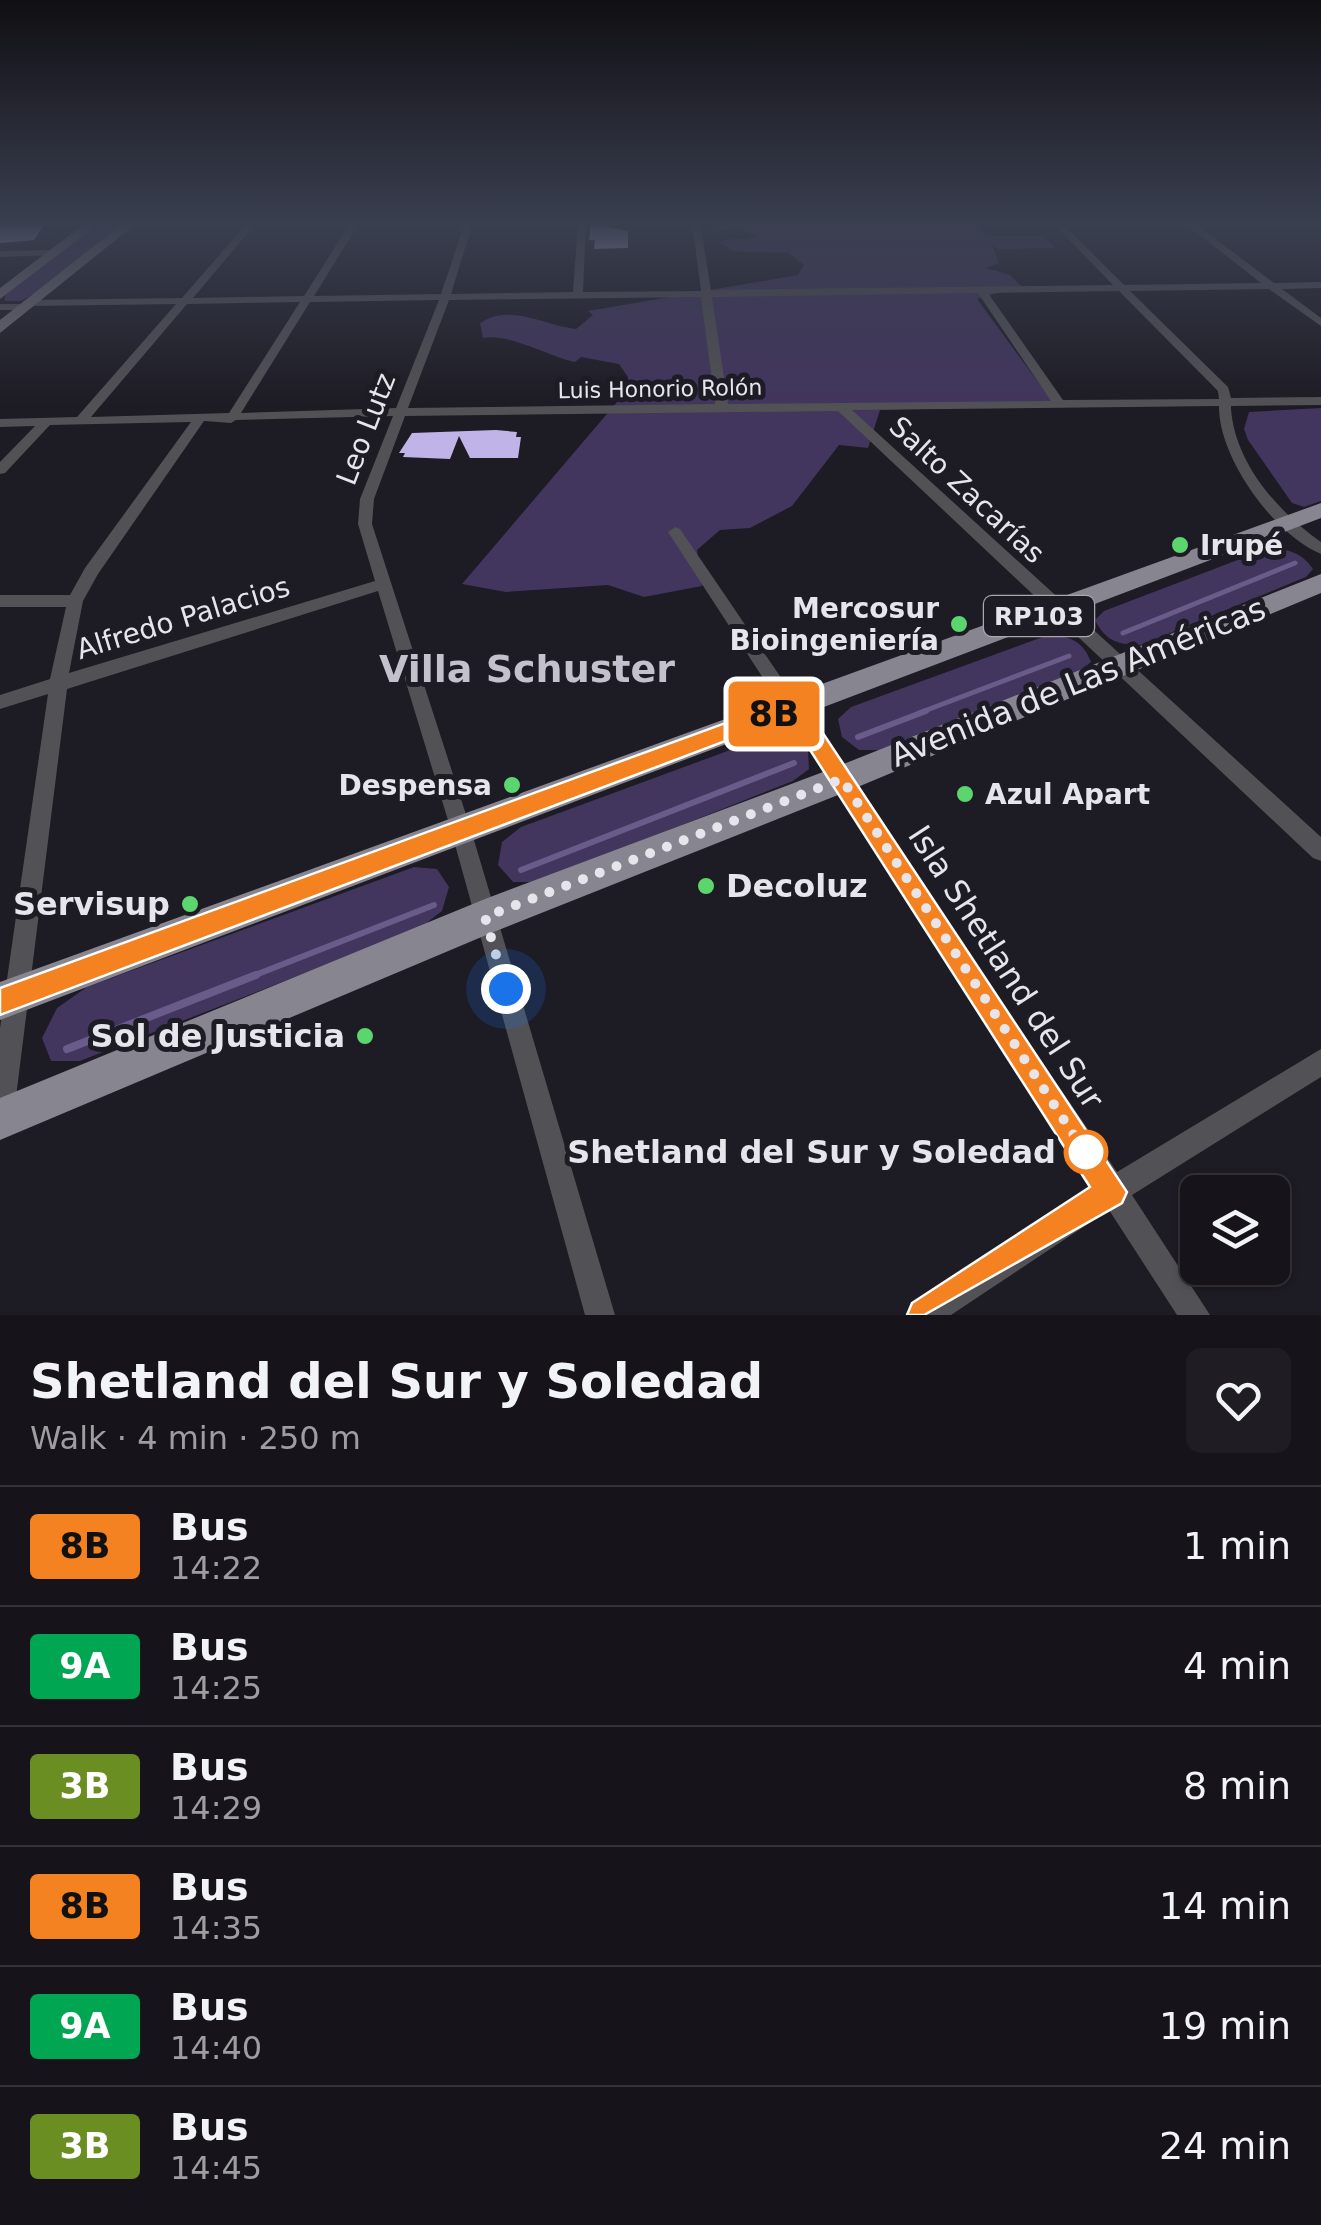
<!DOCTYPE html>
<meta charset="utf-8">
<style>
:root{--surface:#16141a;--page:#1f1d23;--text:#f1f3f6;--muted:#9e9ea2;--line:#353339}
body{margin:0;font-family:"DejaVu Sans",sans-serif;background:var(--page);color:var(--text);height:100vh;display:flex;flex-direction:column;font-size:38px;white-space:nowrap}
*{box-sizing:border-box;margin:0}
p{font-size:32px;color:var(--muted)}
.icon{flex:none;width:55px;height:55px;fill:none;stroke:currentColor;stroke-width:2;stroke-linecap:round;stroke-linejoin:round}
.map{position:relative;height:1315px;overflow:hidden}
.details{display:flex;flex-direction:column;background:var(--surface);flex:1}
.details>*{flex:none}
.badge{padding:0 20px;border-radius:8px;font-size:35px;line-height:65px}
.tools{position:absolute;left:1180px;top:1175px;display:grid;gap:20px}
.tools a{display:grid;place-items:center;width:110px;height:110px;border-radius:15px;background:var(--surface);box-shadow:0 2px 8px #0004,0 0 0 2px var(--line);font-size:50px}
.you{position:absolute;width:50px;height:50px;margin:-25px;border:8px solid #fff;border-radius:50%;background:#1a73e8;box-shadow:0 0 0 15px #1a73e833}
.map>.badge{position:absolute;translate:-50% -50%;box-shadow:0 0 0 5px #fff}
.round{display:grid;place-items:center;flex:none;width:105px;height:105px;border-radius:15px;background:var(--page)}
.overview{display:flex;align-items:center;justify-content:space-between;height:170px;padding:0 30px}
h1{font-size:48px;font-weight:700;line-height:75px}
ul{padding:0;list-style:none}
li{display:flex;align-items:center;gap:30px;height:120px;padding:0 30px;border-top:2px solid var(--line)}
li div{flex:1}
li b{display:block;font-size:38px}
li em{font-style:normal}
li .badge{min-width:110px;font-weight:700;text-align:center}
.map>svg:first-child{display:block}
.green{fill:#42355e}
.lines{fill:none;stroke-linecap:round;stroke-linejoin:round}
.stream-far2{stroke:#695c8a;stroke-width:5}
.stream-far1{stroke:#695c8a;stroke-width:6}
.stream{stroke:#695c8a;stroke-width:8}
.building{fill:#c0b3e7}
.street{fill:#525155;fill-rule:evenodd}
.secondary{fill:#706e75;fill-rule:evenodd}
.primary{fill:#87858f;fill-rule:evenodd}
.line{fill:#f58220;stroke:#fff;stroke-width:2.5}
.walk{stroke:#e6e5eb;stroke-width:10;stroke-dasharray:0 18}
.poi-dot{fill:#5bd56e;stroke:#1d1b23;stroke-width:4}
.stop-dot{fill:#fff;stroke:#f58220;stroke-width:5}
.labels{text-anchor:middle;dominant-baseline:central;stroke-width:10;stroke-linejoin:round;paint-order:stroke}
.far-street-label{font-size:22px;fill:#e6e5eb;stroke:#1d1b23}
.shield{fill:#1d1b23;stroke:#aaa8af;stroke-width:2.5}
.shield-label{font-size:25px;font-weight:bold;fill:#e6e5eb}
.street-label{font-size:28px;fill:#e6e5eb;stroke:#1d1b23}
.poi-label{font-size:28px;font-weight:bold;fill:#e6e5eb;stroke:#1d1b23;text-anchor:start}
.near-street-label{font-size:32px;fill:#e6e5eb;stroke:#1d1b23}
.near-poi-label{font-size:32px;font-weight:bold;fill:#e6e5eb;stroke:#1d1b23;text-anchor:end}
.near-stop-label{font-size:32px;font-weight:bold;fill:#e6e5eb;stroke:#1d1b23;text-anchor:end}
.district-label{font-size:38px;font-weight:bold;fill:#c3c1cc;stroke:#1d1b23}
</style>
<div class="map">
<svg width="1321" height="1315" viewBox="0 0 1321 1315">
<rect width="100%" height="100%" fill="#1d1b23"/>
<!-- green -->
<path class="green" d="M710 222H957L970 224 988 236H1044L1055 248 997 249 991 242 999 263 986 268 1010 275 1021 286 977 299 1055 405 880 410 868 448 839 445 792 506 750 528 720 530 697 550 702 586 644 597 608 585 506 592 462 584 629 388 628 377 619 364 581 357 575 362C545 355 510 333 483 338L480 323C511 303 542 325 576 329L593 315 588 311 798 275 804 265 789 253 732 251 719 242C735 236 747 242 757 237L740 228 714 231Z
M104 224 118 226 33 294 21 301H4L6 294 94 227Z
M1321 408V501L1304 507 1292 503 1248 440 1244 429 1249 412Z
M1269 548C1289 549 1302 553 1313 569L1306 577 1141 645C1119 645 1105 641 1095 620L1104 611Z
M1048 635C1070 636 1083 641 1091 662L1080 671 882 750H859L842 737 838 719 851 707Z
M771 735 792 737 808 751 809 769 793 781 538 882H513L498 865 502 842 521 827Z
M414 867 437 869 449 887 442 911 420 928 80 1061H51L42 1038 57 1008 87 987Z"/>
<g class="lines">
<!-- stream-far2 -->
<path class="stream-far2" d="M1123 633 1295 563
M919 713 1069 656"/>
<!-- stream-far1 -->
<path class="stream-far1" d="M858 737 926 711
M521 870 794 763
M250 977 434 905"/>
<!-- stream -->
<path class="stream" d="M67 1049 256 975"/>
</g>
<!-- building -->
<path class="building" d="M0 222H46L34 240 0 243Z
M591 222H608V227L628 231V248L594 249 595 240H589Z
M496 430 517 432 516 437H521L518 458H470L459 436 450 459 403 457 405 453H399L412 433Z"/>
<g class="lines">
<!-- street -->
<path class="street" d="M248 222H257L193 298 304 296 351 222H360L314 296 441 294 465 222H473L451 294 573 292 578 222H586L583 292 701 291 692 222H700L711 290 1113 285 1052 222H1061L1124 285 1261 283 1183 222H1193L1274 283 1321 282V288L1282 289 1321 318V326L1269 289 1130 291 1228 387 1231 398 1321 397V405L1231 406V409C1235 463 1278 512 1321 542V554C1274 535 1218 457 1219 406L852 410 1321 837V861L1313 858 838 411 405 416 374 499 372 524 471 830 615 1315H585L451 830 378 591 67 689 13 1121 9 1130 0 1134V1028L48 694 0 709V695L50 679 66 607H0V595H70L85 568 191 422 50 425 5 473 0 474V462L35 426 0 427V419L77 417 176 304 29 306 25 310H0V304H27L31 300 182 298ZM1119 291 1218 391 1219 399 1063 400 988 293ZM978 293 1051 401 728 404 712 297ZM701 297 715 404 408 408 449 300ZM439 300 396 408 241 413 310 302ZM300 302 229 413 91 417 187 304ZM393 416 360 499 358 524 375 581 69 673 83 601 98 574 204 421 231 423 236 420Z
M59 250 61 252 56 255 0 257V251Z
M675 527 680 529 1117 1172 1321 1049V1077L1132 1195 1210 1315H1177L1109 1210 951 1315H909L913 1304 1094 1187 670 535 668 532Z"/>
<!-- secondary -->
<path class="secondary" d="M87 222H101L0 299V288Z
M124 222H138L0 333V320Z"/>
<!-- primary -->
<path class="primary" d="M1321 503V518L0 1020V982Z
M1321 574V593L853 789 491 933 0 1140V1098L485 899 831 769Z"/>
</g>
<!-- sky -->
<linearGradient id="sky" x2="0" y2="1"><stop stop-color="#100f13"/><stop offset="0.55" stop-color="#3a3f50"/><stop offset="1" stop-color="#3a3f50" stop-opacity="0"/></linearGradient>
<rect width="1321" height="406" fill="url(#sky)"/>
<!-- line -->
<path class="line" d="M794 698 801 700 1127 1192 1122 1203 924 1315H907L912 1303 1090 1187 789 717 0 1015V988Z"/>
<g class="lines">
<!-- walk -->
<path class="walk" d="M506 989 485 917 842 779 1090 1160 1086 1152"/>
</g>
<!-- markers -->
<g class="poi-dot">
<circle cx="1180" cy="545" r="10"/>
<circle cx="959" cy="624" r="10"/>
<circle cx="512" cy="785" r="10"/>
<circle cx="965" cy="794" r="10"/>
<circle cx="706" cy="886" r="10"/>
<circle cx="190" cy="904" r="10"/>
<circle cx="365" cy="1036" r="10"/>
</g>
<circle class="stop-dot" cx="1086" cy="1152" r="20"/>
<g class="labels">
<!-- far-street labels -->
<g class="far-street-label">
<text transform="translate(660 389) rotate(-1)">Luis Honorio Rolón</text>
</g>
<!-- shield labels -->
<rect class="shield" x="984" y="596" width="110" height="40" rx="8"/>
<g class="shield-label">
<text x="1039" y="616">RP103</text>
</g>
<!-- street labels -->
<g class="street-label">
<text transform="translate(366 429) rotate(-69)">Leo Lutz</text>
<text transform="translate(967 490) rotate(43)">Salto Zacarías</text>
<text transform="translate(183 618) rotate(-17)">Alfredo Palacios</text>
</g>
<!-- poi labels -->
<g class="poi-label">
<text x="1200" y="545">Irupé</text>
<text x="939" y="608" text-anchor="end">Mercosur<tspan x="939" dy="32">Bioingeniería</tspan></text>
<text x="492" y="785" text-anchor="end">Despensa</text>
<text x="985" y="794">Azul Apart</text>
</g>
<!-- near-street labels -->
<g class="near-street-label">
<text transform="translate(1078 682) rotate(-22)">Avenida de Las Américas</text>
<text transform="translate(1006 967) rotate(57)">Isla Shetland del Sur</text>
</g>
<!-- near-poi labels -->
<g class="near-poi-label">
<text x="726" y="886" text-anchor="start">Decoluz</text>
<text x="170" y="904">Servisup</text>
<text x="345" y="1036">Sol de Justicia</text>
</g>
<!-- near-stop labels -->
<g class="near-stop-label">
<text x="1056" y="1152">Shetland del Sur y Soledad</text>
</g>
<!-- district labels -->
<g class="district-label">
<text x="527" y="669">Villa Schuster</text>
</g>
</g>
</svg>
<div class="tools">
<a><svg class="icon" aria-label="layers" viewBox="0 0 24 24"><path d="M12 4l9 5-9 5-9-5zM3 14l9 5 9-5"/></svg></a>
</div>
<div class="you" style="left:506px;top:989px"></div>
<b class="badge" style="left:774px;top:714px;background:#f58220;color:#111">8B</b>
</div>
<section class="details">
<div class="overview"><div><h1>Shetland del Sur y Soledad</h1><p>Walk · 4 min · 250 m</p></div><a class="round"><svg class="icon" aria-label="heart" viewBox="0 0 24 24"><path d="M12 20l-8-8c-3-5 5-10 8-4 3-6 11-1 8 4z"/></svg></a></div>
<ul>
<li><span class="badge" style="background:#f58220;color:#111">8B</span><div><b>Bus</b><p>14:22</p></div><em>1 min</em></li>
<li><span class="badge" style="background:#00a651;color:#fff">9A</span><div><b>Bus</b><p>14:25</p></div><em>4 min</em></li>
<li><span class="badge" style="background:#6b8e23;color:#fff">3B</span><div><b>Bus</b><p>14:29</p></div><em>8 min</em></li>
<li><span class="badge" style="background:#f58220;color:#111">8B</span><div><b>Bus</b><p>14:35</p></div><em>14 min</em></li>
<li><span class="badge" style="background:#00a651;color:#fff">9A</span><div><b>Bus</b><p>14:40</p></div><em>19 min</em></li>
<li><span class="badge" style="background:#6b8e23;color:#fff">3B</span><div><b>Bus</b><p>14:45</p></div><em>24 min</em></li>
</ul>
</section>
